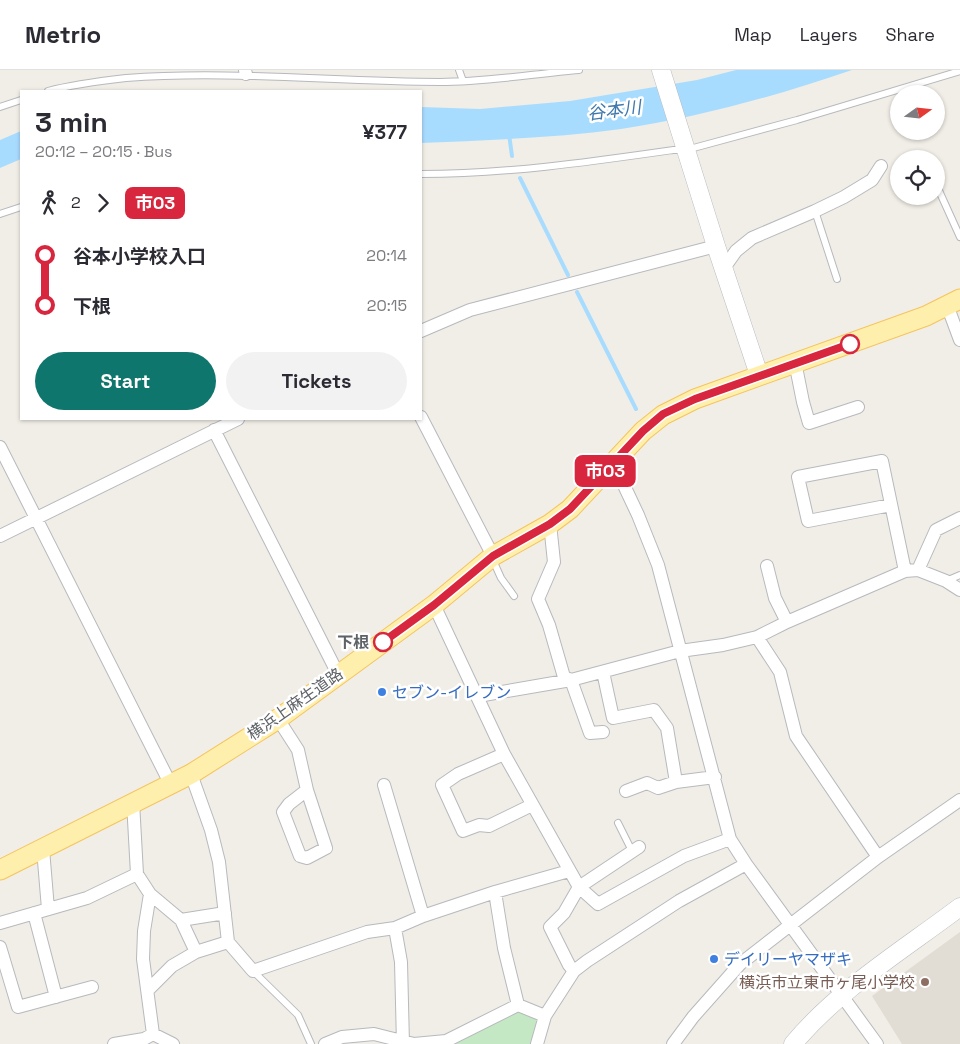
<!DOCTYPE html>
<meta charset="utf-8">
<style>
:root{--surface:#fff;--page:#f2f2f3;--text:#2b2b33;--muted:#7c7c81;--line:#e1e1e2;--accent:#0f766e}
body{margin:0;font-family:"Space Grotesk","Noto Sans JP",sans-serif;background:var(--page);color:var(--text);height:100vh;display:flex;flex-direction:column;font-size:19px;white-space:nowrap}
*{box-sizing:border-box;margin:0}
p{font-size:16px;color:var(--muted)}
.icon{flex:none;width:28px;height:28px;fill:none;stroke:currentColor;stroke-width:2;stroke-linecap:round;stroke-linejoin:round}
.map{position:relative;flex:1;overflow:hidden}
.sheet{position:absolute;left:20px;top:20px;width:402px;height:330px;display:flex;flex-direction:column;background:var(--surface);border-radius:0px;box-shadow:0 1px 4px #0004}
.sheet>*{flex:none}
.badge{padding:0 10px;border-radius:8px;font-size:18px;line-height:32px}
.needle{width:32px;rotate:75deg}
.controls{position:absolute;left:890px;top:15px;display:grid;gap:10px}
.controls a{display:grid;place-items:center;width:55px;height:55px;border-radius:50%;background:var(--surface);box-shadow:0 1px 4px #0004;font-size:25px}
.map>.badge{position:absolute;translate:-50% -50%;box-shadow:0 0 0 2px #fff}
.legs{display:flex;align-items:center;gap:8px;height:55px;padding:0 15px;font-size:16px}
.legs p{margin-inline-start:auto}
.head{display:flex;align-items:center;justify-content:space-between;height:85px;padding:0 15px}
h1{font-size:28px;font-weight:600;line-height:38px}
.action{display:flex;gap:10px;margin-top:auto;padding:10px 15px}
.action a{flex:1;height:58px;border-radius:30px;background:var(--accent);color:#fff;font-size:20px;font-weight:600;line-height:58px;text-align:center}
.action a+a{background:var(--page);color:var(--text)}
ul{padding:0 15px;list-style:none}
li{display:flex;align-items:center;gap:18px;height:50px;font-size:19px}
li i{display:grid;place-items:center;width:8px;height:100%;margin:0 6px;background:currentColor}
li i::after{content:'';width:12px;height:12px;margin:-6px;border:4px solid;border-radius:50%;background:var(--surface)}
li p{margin-inline-start:auto}
li:first-child i{background:linear-gradient(#0000 50%,currentColor 0)}
li:last-child i{background:linear-gradient(currentColor 50%,#0000 0)}
header{display:flex;align-items:center;gap:30px;box-sizing:border-box;height:70px;padding:0 25px;background:var(--surface);border-bottom:1px solid var(--line)}
header strong{font-size:24px}
nav{display:flex;gap:28px;margin-inline-start:auto;font-size:18px}
.map>svg:first-child{display:block}
.education{fill:#e1ddd5}
.green{fill:#c4e8c3}
.water{fill:#a8dcff}
.lines{fill:none;stroke-linecap:round;stroke-linejoin:round}
.stream{stroke:#a8dcff;stroke-width:4}
.lane-casing{stroke:#b7b9bd;stroke-width:8}
.street-casing{stroke:#b7b9bd;stroke-width:14}
.secondary-casing{stroke:#b8bbc0;stroke-width:19}
.primary-casing{stroke:#f5c45c;stroke-width:21}
.lane{stroke:#fff;stroke-width:6}
.street{stroke:#fff;stroke-width:12}
.secondary{stroke:#fff;stroke-width:18}
.primary{stroke:#ffefad;stroke-width:19}
.line-1-casing{stroke:#fff;stroke-width:11}
.line-1{stroke:#d7263d;stroke-width:8}
.stop-1-dot{fill:#fff;stroke:#d7263d;stroke-width:2.5}
.shop-dot{fill:#3f7fe0;stroke:#fff;stroke-width:2}
.education-dot{fill:#8d6e63;stroke:#fff;stroke-width:2}
.labels{text-anchor:middle;dominant-baseline:central;stroke-width:5;stroke-linejoin:round;paint-order:stroke}
.stop-label{font-size:16px;font-weight:bold;fill:#5e6367;stroke:#fff;text-anchor:end}
.shop-label{font-size:16px;fill:#366cbe;stroke:#fff;text-anchor:start}
.street-label{font-size:16px;fill:#5e6367;stroke:#fff}
.education-label{font-size:16px;fill:#785e54;stroke:#fff;text-anchor:end}
.water-label{font-size:18px;font-style:italic;fill:#3e78ac;stroke:#fff}
</style>
<header>
<strong>Metrio</strong>
<nav><a>Map</a><a>Layers</a><a>Share</a></nav>
</header>
<div class="map">
<svg width="960" height="974" viewBox="0 0 960 974">
<rect width="100%" height="100%" fill="#f1eee7"/>
<!-- education -->
<path class="education" d="M960 862V974H902L872 926Z"/>
<!-- green -->
<path class="green" d="M518 935 545 946 537 974H403L446 971Z"/>
<!-- water -->
<path class="water" d="M736 0H852C776 26 700 47 621 59 555 68 488 70 421 73V37L480 39 570 31 697 10Z
M21 61V89L0 98V70Z"/>
<g class="lines">
<!-- stream -->
<path class="stream" d="M509 64 512 86
M520 108 568 205
M577 222 636 339"/>
<!-- lane casing -->
<g class="lane-casing">
<path id="lane" d="M459 0 463 11
M48 21C74 14 100 11 126 8 231 0 335 12 440 12 486 12 533 4 579 0
M0 37 21 30
M421 104C506 104 589 92 673 80H686L797 50 960 1
M936 114 960 167
M815 141 837 209
M0 144 21 137
M492 488 501 508 514 526
M946 511 960 505
M618 753 632 781
M253 901 298 945 311 974"/>
</g>
<!-- street casing -->
<g class="street-casing">
<path id="street" d="M245 0 246 4
M724 198 736 181 752 168 815 141 844 127 872 110 881 96
M947 235 960 270
M421 261 470 240 716 176
M795 292 803 332 809 353 858 337
M421 347 493 486
M214 360 338 604
M0 377 171 715
M613 392 638 445 658 495 730 769 746 794 877 974
M891 435 808 451 798 407 882 391 905 501
M550 454 554 492 538 529 549 555 564 607 571 610 590 663 603 662
M0 466 238 349
M767 496 775 528 787 552
M918 500 936 460 960 448
M434 535 504 684 579 817 564 843 550 857 569 895 574 901
M757 567 780 602 796 666 878 787
M603 602 613 648 654 640 667 658 676 712
M478 626 571 610 680 581 723 575 757 567 787 552 905 501 918 500 946 511 960 520
M278 649 298 680 307 720 326 778 307 788 300 786 283 742 289 734 307 720
M504 684 458 704 442 715 463 761 479 755 489 756 532 735
M191 704 211 760 219 792 228 872 253 901 367 862 395 858 423 846 495 822 569 801
M384 715 423 846
M626 721 647 713 658 718 676 712 715 707
M133 732 137 804
M639 777 579 817 598 834 684 786 730 769
M43 779 48 839
M495 822 504 878 518 935
M150 824 181 850 196 882 228 872
M34 843 56 927
M181 850 225 843
M0 853 87 828 137 804 150 824 144 861 143 889 153 964
M395 858 401 892 403 974
M0 877 18 937 92 917
M148 920 172 896 196 882
M114 974 144 969 153 964 173 974
M325 974 342 967 374 964 414 974 446 971 518 935 545 946
M537 974 545 946 574 901 587 891 679 831 746 794
M673 974 693 947 740 894 878 787 960 730"/>
</g>
<!-- secondary casing -->
<g class="secondary-casing">
<path id="secondary" d="M661 0 716 176 759 305
M793 974C839 919 903 880 960 837"/>
</g>
<!-- primary casing -->
<g class="primary-casing">
<path id="primary" d="M0 800 191 704 278 649 434 535 493 486 550 454 570 439 643 361 663 345 695 329 926 246 960 229"/>
</g>
<!-- lane -->
<use href="#lane" class="lane"/>
<!-- street -->
<use href="#street" class="street"/>
<!-- secondary -->
<use href="#secondary" class="secondary"/>
<!-- primary -->
<use href="#primary" class="primary"/>
</g>
<g class="lines">
<!-- line-1 casing -->
<g class="line-1-casing">
<path id="line-1" d="M383 572 434 535 493 486 550 454 570 439 643 361 663 344 695 329 850 274"/>
</g>
<!-- line-1 -->
<use href="#line-1" class="line-1"/>
</g>
<!-- markers -->
<g class="stop-1-dot">
<circle cx="850" cy="274" r="9"/>
<circle cx="383" cy="572" r="9"/>
</g>
<g class="shop-dot">
<circle cx="382" cy="622" r="5"/>
<circle cx="714" cy="889" r="5"/>
</g>
<circle class="education-dot" cx="925" cy="912" r="5"/>
<g class="labels">
<!-- stop labels -->
<g class="stop-label">
<text x="369" y="572">下根</text>
</g>
<!-- shop labels -->
<g class="shop-label">
<text x="392" y="622">セブン-イレブン</text>
<text x="724" y="889">デイリーヤマザキ</text>
</g>
<!-- street labels -->
<g class="street-label">
<text transform="translate(295 634) rotate(-35)">横浜上麻生道路</text>
</g>
<!-- education labels -->
<g class="education-label">
<text x="915" y="912">横浜市立東市ヶ尾小学校</text>
</g>
<!-- water labels -->
<g class="water-label">
<text transform="translate(614 40) rotate(-7)">谷本川</text>
</g>
</g>
</svg>
<div class="controls">
<a><svg class="needle" viewBox="-14 -14 28 28"><path d="M0-13l5 13h-10z" fill="#e53935"/><path d="M0 13l5-13h-10z" fill="#7c7c81"/></svg></a>
<a><svg class="icon" aria-label="locate" viewBox="0 0 24 24"><circle cx="12" cy="12" r="6"/><path d="M12 2v4M12 18v4M2 12h4M18 12h4"/></svg></a>
</div>
<b class="badge" style="left:605px;top:401px;background:#d7263d;color:#fff">市03</b>
<section class="sheet">
<div class="head"><div><h1>3 min</h1><p>20:12 – 20:15 · Bus</p></div><b>¥377</b></div>
<div class="legs"><svg class="icon" aria-label="walk" viewBox="0 0 24 24"><circle cx="13" cy="4" r="2"/><path d="M13 8l-2 6 4 7M11 14l-3 7M7 12l3-4h3l4 4"/></svg>2<svg class="icon" aria-label="forward" viewBox="0 0 24 24"><path d="M9 5l7 7-7 7"/></svg><b class="badge" style="background:#d7263d;color:#fff">市03</b></div>
<ul>
<li><i style="color:#d7263d"></i><b>谷本小学校入口</b><p>20:14</p></li>
<li><i style="color:#d7263d"></i><b>下根</b><p>20:15</p></li>
</ul>
<div class="action"><a>Start</a><a>Tickets</a></div>
</section>
</div>
